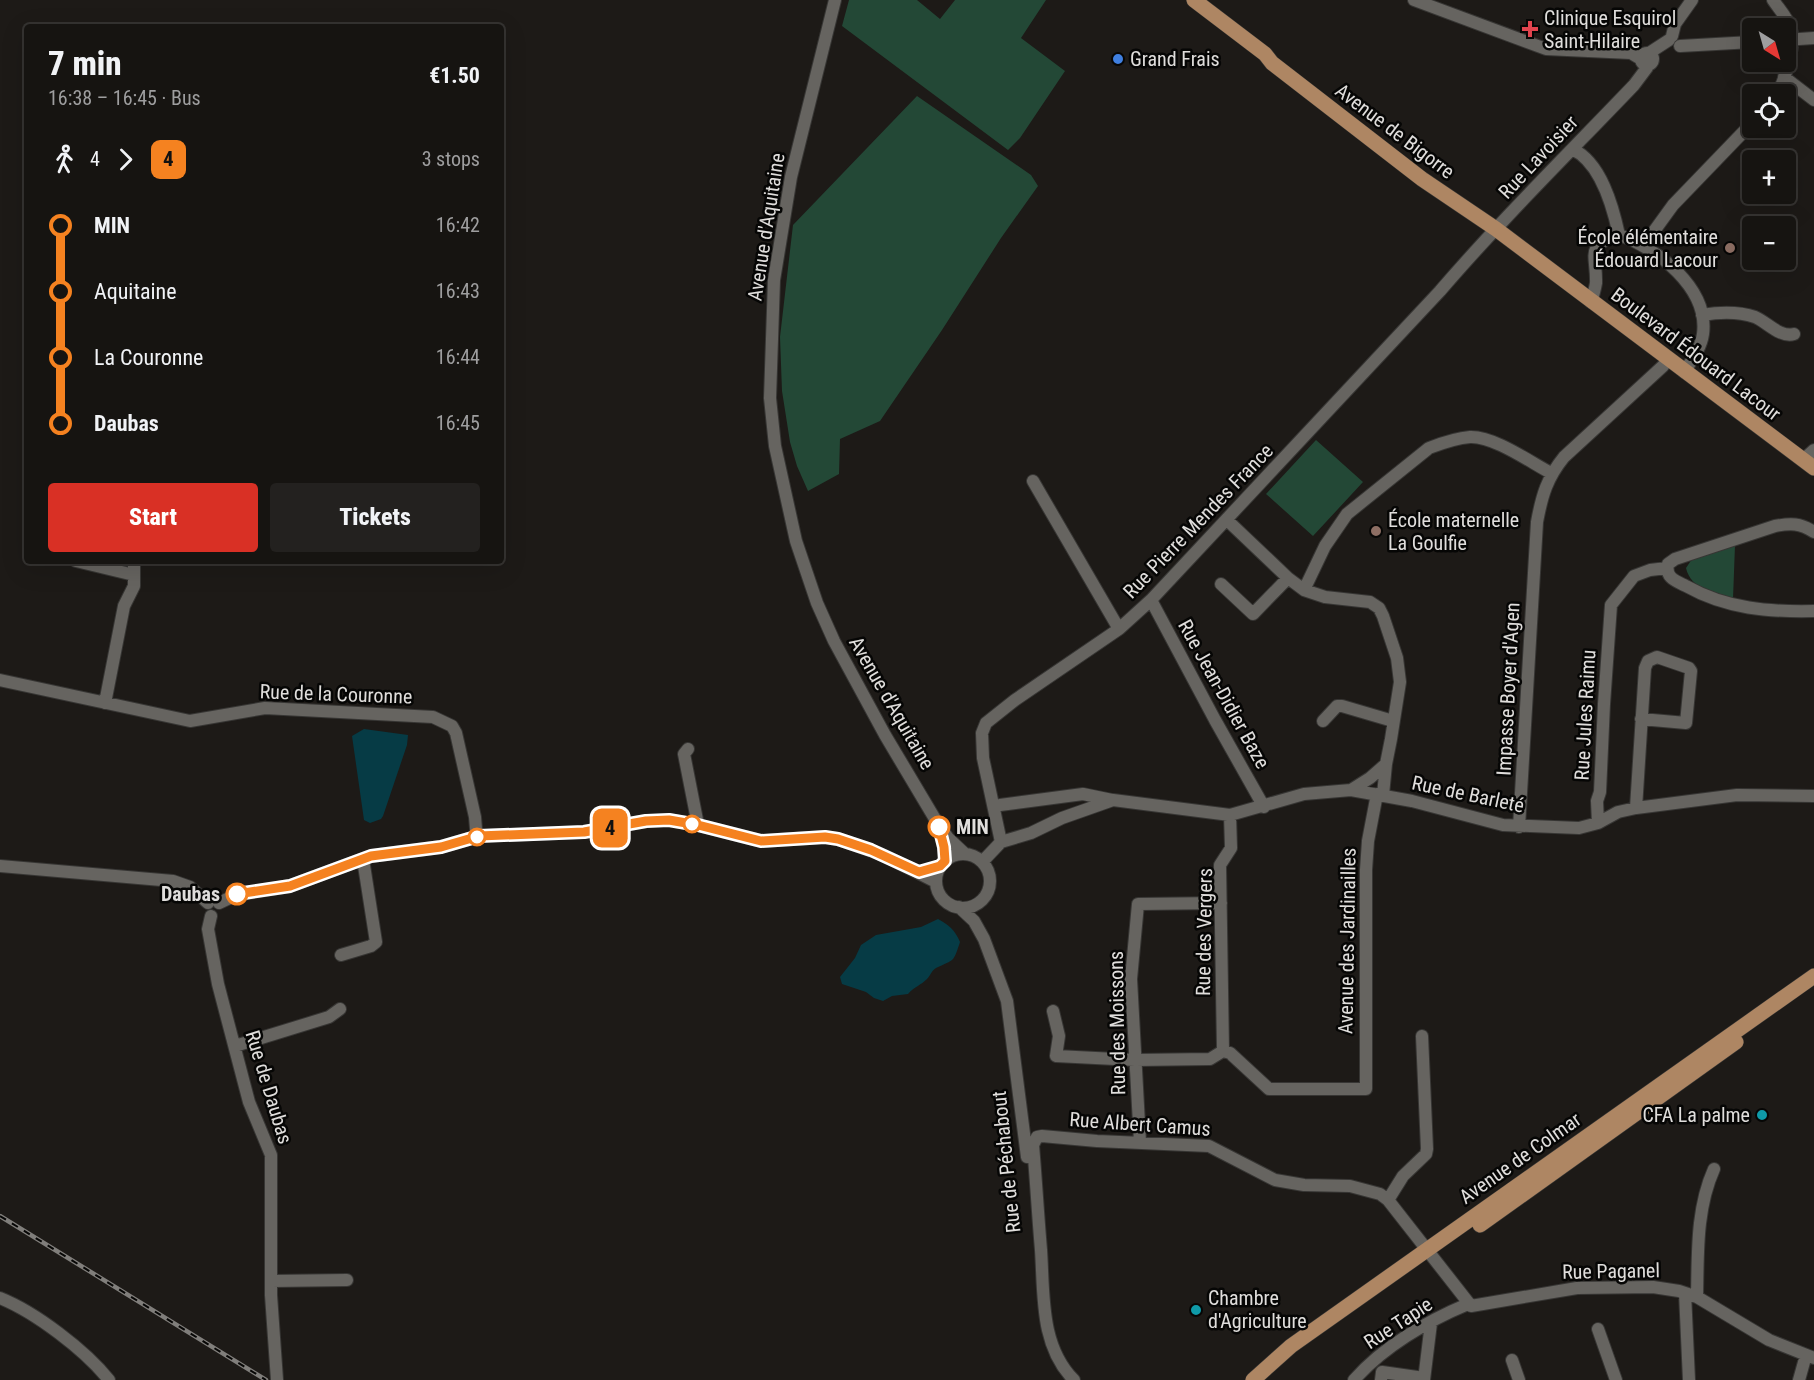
<!DOCTYPE html>
<meta charset="utf-8">
<style>
:root{--surface:#161411;--page:#23211f;--text:#f1f3f6;--muted:#9e9e9f;--line:#353331;--accent:#d93025}
body{margin:0;font-family:"Roboto Condensed",sans-serif;background:var(--page);color:var(--text);height:100vh;display:flex;flex-direction:column;font-size:22px;white-space:nowrap}
*{box-sizing:border-box;margin:0}
p{font-size:20px;color:var(--muted)}
.icon{flex:none;width:33px;height:33px;fill:none;stroke:currentColor;stroke-width:2;stroke-linecap:round;stroke-linejoin:round}
.map{position:relative;flex:1;overflow:hidden}
.drawer{position:absolute;left:24px;top:24px;width:480px;height:540px;display:flex;flex-direction:column;background:var(--surface);border-radius:6px;box-shadow:0 6px 24px #0002,0 0 0 2px var(--line)}
.drawer>*{flex:none}
.badge{padding:0 12px;border-radius:9px;font-size:21px;line-height:39px}
.needle{width:39px;rotate:143deg}
.fabs{position:absolute;left:1742px;top:18px;display:grid;gap:12px}
.fabs a{display:grid;place-items:center;width:54px;height:54px;border-radius:6px;background:var(--surface);box-shadow:0 6px 24px #0002,0 0 0 2px var(--line);font-size:30px}
.map>.badge{position:absolute;translate:-50% -50%;box-shadow:0 0 0 3px #fff}
.legs{display:flex;align-items:center;gap:9px;height:66px;padding:0 24px;font-size:20px}
.legs p{margin-inline-start:auto}
.head{display:flex;align-items:center;justify-content:space-between;height:102px;padding:0 24px}
h1{font-size:33px;font-weight:800;line-height:45px}
.primary-button{display:flex;gap:12px;margin-top:auto;padding:12px 24px}
.primary-button a{flex:1;height:69px;border-radius:6px;background:var(--accent);color:#fff;font-size:24px;font-weight:800;line-height:69px;text-align:center}
.primary-button a+a{background:var(--page);color:var(--text)}
ul{padding:0 24px;list-style:none}
li{display:flex;align-items:center;gap:21px;height:66px;font-size:22px}
li i{display:grid;place-items:center;width:9px;height:100%;margin:0 8px;background:currentColor}
li i::after{content:'';width:15px;height:15px;margin:-8px;border:4px solid;border-radius:50%;background:var(--surface)}
li p{margin-inline-start:auto}
li:first-child i{background:linear-gradient(#0000 50%,currentColor 0)}
li:last-child i{background:linear-gradient(currentColor 50%,#0000 0)}
.map>svg:first-child{display:block}
.green{fill:#234836}
.water{fill:#063b45}
.lines{fill:none;stroke-linecap:round;stroke-linejoin:round}
.minor-casing{stroke:#373634;stroke-width:14}
.major-casing{stroke:#373634;stroke-width:16}
.minor{stroke:#666460;stroke-width:12}
.major{stroke:#ae8663;stroke-width:15}
.rail-casing{stroke:#807e7b;stroke-width:4.5}
.rail{stroke:#060605;stroke-width:2;stroke-dasharray:7;stroke-linecap:butt}
.line-1-casing{stroke:#fff;stroke-width:14}
.line-1{stroke:#f58220;stroke-width:9}
.health-dot{fill:#e0444e;stroke:#060605;stroke-width:2}
.shop-dot{fill:#3f7fe0;stroke:#060605;stroke-width:2}
.education-dot{fill:#8d6e63;stroke:#060605;stroke-width:2}
.stop-1-dot{fill:#fff;stroke:#f58220;stroke-width:3}
.culture-dot{fill:#0f9aa8;stroke:#060605;stroke-width:2}
.labels{text-anchor:middle;dominant-baseline:central;stroke-width:5;stroke-linejoin:round;paint-order:stroke}
.poi-label{font-size:20px;fill:#e0dedc;stroke:#060605;text-anchor:start}
.street-label{font-size:20px;fill:#e0dedc;stroke:#060605}
.stop-label{font-size:20px;font-weight:bold;fill:#e0dedc;stroke:#060605;text-anchor:start}
</style>
<div class="map">
<svg width="1814" height="1380" viewBox="0 0 1814 1380">
<rect width="100%" height="100%" fill="#1d1a17"/>
<!-- green -->
<path class="green" d="M849 0H917L940 19 955 0H1046L1021 38 1065 71 1020 138 1008 150 842 26Z
M917 96 1031 175 1038 186 1001 238 942 330 880 421 840 439 839 474 808 491 797 466 790 442 782 391 780 337 793 225Z
M1316 440 1363 482 1313 536 1266 494Z
M1735 545 1733 599C1715 592 1691 590 1686 568L1692 559Z"/>
<!-- water -->
<path class="water" d="M364 729 408 735 407 745 383 816 381 819 370 823 364 820 352 736Z
M938 919C949 925 955 930 960 942 953 963 955 959 936 968 931 971 931 975 927 979 921 985 914 987 908 994L892 996 883 1001 874 998 866 992 842 984 840 977 855 958 861 945 876 935 921 927Z"/>
<g class="lines">
<!-- minor casing -->
<g class="minor-casing">
<path id="minor" d="M835 0 791 177 774 280 770 398 775 446 796 541 817 603 834 641 885 735 938 824 948 838 964 853
M1414 0 1546 49 1631 53 1641 59
M1773 0C1779 9 1788 18 1791 29 1796 45 1785 80 1777 94
M1672 36 1675 24 1692 0
M1785 40 1814 38
M1680 46 1752 42
M1641 59a6 6 0 1 1 12 0a6 6 0 1 1-12 0Z
M1649 53 1669 40
M1784 77 1814 100
M1572 149C1601 162 1613 207 1619 235
M1644 245 1673 205 1752 123
M1591 302C1593 296 1595 289 1596 283 1597 256 1584 245 1619 235 1657 248 1709 288 1703 334 1701 348 1692 360 1684 372
M1702 315C1720 312 1737 311 1755 317 1767 322 1780 338 1794 334
M1803 460 1814 450
M1033 481 1119 629
M1227 520 1288 578 1304 590 1325 597 1370 602 1379 608 1383 616 1397 658 1400 682 1391 739 1386 764 1370 778 1351 790
M1814 532C1800 523 1791 523 1775 526L1675 559 1668 564C1665 578 1676 581 1686 586 1727 609 1769 612 1814 611
M76 561 134 575
M1221 584 1253 614 1288 578
M1304 590 1325 546 1347 514 1429 448C1442 443 1456 438 1470 437 1494 436 1530 462 1551 473
M1151 600 1215 720 1264 807
M0 680 190 721 265 708 433 717 452 726 456 733 475 817 476 829 479 836
M105 703 124 606 134 586V561
M1323 721 1337 706H1342L1393 721
M688 749 684 754 698 825
M1383 795 1386 764
M1000 805 1083 794 1112 800
M1636 808 1645 668 1648 661 1657 657 1689 668 1691 671 1686 723 1641 719
M1598 823 1597 801 1600 792 1604 704 1611 605 1634 576 1650 570 1667 568
M1519 827 1537 522C1542 495 1547 478 1564 457L1663 366 1668 359
M1001 842 983 758 982 733 986 723 1015 700 1119 629 1151 600 1440 291C1502 219 1569 153 1634 85L1649 65
M936 881a27 27 0 1 1 54 0a27 27 0 1 1-54 0Z
M983 861 1001 842 1031 833 1062 818 1113 800 1230 815 1304 794 1351 790 1412 801 1503 825 1579 828 1598 823 1618 812 1636 808 1737 795 1814 796
M0 866 173 881 190 887 208 903
M219 903 236 895 290 886 371 856 441 847 479 836 584 832 646 821 668 820 698 825 761 841 825 837 838 839 883 855 936 882
M959 907 974 921 984 939 1007 1001 1027 1157
M211 916 208 929 218 984 249 1102 271 1155V1295L277 1380
M341 955 371 946 376 942 363 859
M1053 1011 1059 1036 1056 1056 1135 1060 1210 1059 1223 1051 1230 1053 1269 1089H1366V870L1368 841 1377 794
M235 1046 329 1017 340 1009
M1223 1051 1220 865 1231 848 1230 815
M1140 1142 1131 979 1138 904 1221 903
M1388 1200 1403 1176 1426 1154 1427 1149 1422 1036
M271 1281 347 1280
M1685 1293 1689 1380
M1697 1297C1698 1254 1696 1209 1714 1169
M0 1298C35 1312 85 1350 109 1380
M1598 1329 1616 1380
M1512 1360 1519 1380
M1074 1380C1040 1346 1044 1295 1041 1250 1038 1215 1036 1180 1033 1145L1037 1137 1042 1136 1097 1141 1209 1146 1275 1180 1304 1185 1350 1186 1380 1194 1388 1200 1471 1306 1577 1288 1653 1287 1679 1291 1697 1297 1769 1340 1814 1358
M1354 1380C1383 1347 1427 1321 1468 1304
M1381 1380 1382 1372 1424 1378
M1424 1380 1431 1323
M1799 1380 1806 1355"/>
</g>
<!-- major casing -->
<g class="major-casing">
<path id="major" d="M1194 0 1265 54 1272 63 1422 179 1496 229 1814 468
M1480 1225 1736 1042
M1253 1380 1291 1346 1814 976"/>
</g>
<!-- minor -->
<use href="#minor" class="minor"/>
<!-- major -->
<use href="#major" class="major"/>
<!-- rail casing -->
<g class="rail-casing">
<path id="rail" d="M0 1216 266 1380"/>
</g>
<!-- rail -->
<use href="#rail" class="rail"/>
</g>
<g class="lines">
<!-- line-1 casing -->
<g class="line-1-casing">
<path id="line-1" d="M237 894 290 886 371 856 441 847 479 836 584 832 646 821 669 820 698 825 761 841 825 837 838 839 871 850 919 872 940 866 945 861 944 847 939 827"/>
</g>
<!-- line-1 -->
<use href="#line-1" class="line-1"/>
</g>
<!-- markers -->
<path class="health-dot" d="M1527 20h6v6h6v6h-6v6h-6v-6h-6v-6h6z"/>
<circle class="shop-dot" cx="1118" cy="59" r="6"/>
<g class="education-dot">
<circle cx="1730" cy="248" r="6"/>
<circle cx="1376" cy="531" r="6"/>
</g>
<g class="stop-1-dot">
<circle cx="692" cy="824" r="8"/>
<circle cx="939" cy="827" r="10"/>
<circle cx="477" cy="837" r="8"/>
<circle cx="237" cy="894" r="10"/>
</g>
<g class="culture-dot">
<circle cx="1762" cy="1115" r="6"/>
<circle cx="1196" cy="1310" r="6"/>
</g>
<g class="labels">
<!-- poi labels -->
<g class="poi-label">
<text x="1544" y="18">Clinique Esquirol<tspan x="1544" dy="23">Saint-Hilaire</tspan></text>
<text x="1130" y="59">Grand Frais</text>
<text x="1718" y="237" text-anchor="end">École élémentaire<tspan x="1718" dy="23">Édouard Lacour</tspan></text>
<text x="1388" y="520">École maternelle<tspan x="1388" dy="23">La Goulfie</tspan></text>
<text x="1750" y="1115" text-anchor="end">CFA La palme</text>
<text x="1208" y="1298">Chambre<tspan x="1208" dy="23">d'Agriculture</tspan></text>
</g>
<!-- street labels -->
<g class="street-label">
<text transform="translate(1395 131) rotate(37)">Avenue de Bigorre</text>
<text transform="translate(1538 157) rotate(-47)">Rue Lavoisier</text>
<text transform="translate(766 227) rotate(-81)">Avenue d'Aquitaine</text>
<text transform="translate(1696 354) rotate(37)">Boulevard Édouard Lacour</text>
<text transform="translate(1198 521) rotate(-46)">Rue Pierre Mendes France</text>
<text transform="translate(1508 689) rotate(-87)">Impasse Boyer d'Agen</text>
<text transform="translate(336 694) rotate(2)">Rue de la Couronne</text>
<text transform="translate(1224 694) rotate(61)">Rue Jean-Didier Baze</text>
<text transform="translate(892 703) rotate(60)">Avenue d'Aquitaine</text>
<text transform="translate(1585 715) rotate(-87)">Rue Jules Raimu</text>
<text transform="translate(1468 794) rotate(12)">Rue de Barleté</text>
<text transform="translate(1204 932) rotate(-89)">Rue des Vergers</text>
<text transform="translate(1347 941) rotate(-89)">Avenue des Jardinailles</text>
<text transform="translate(1117 1023) rotate(-91)">Rue des Moissons</text>
<text transform="translate(269 1087) rotate(73)">Rue de Daubas</text>
<text transform="translate(1140 1124) rotate(4)">Rue Albert Camus</text>
<text transform="translate(1520 1158) rotate(-35)">Avenue de Colmar</text>
<text transform="translate(1006 1162) rotate(-96)">Rue de Péchabout</text>
<text transform="translate(1611 1271) rotate(-1)">Rue Paganel</text>
<text transform="translate(1398 1323) rotate(-33)">Rue Tapie</text>
</g>
<!-- stop labels -->
<g class="stop-label">
<text x="956" y="827">MIN</text>
<text x="220" y="894" text-anchor="end">Daubas</text>
</g>
</g>
</svg>
<div class="fabs">
<a><svg class="needle" viewBox="-14 -14 28 28"><path d="M0-13l5 13h-10z" fill="#e53935"/><path d="M0 13l5-13h-10z" fill="#9e9e9f"/></svg></a>
<a><svg class="icon" aria-label="locate" viewBox="0 0 24 24"><circle cx="12" cy="12" r="6"/><path d="M12 2v4M12 18v4M2 12h4M18 12h4"/></svg></a>
<a>+</a>
<a>−</a>
</div>
<b class="badge" style="left:610px;top:828px;background:#f58220;color:#111">4</b>
<section class="drawer">
<div class="head"><div><h1>7 min</h1><p>16:38 – 16:45 · Bus</p></div><b>€1.50</b></div>
<div class="legs"><svg class="icon" aria-label="walk" viewBox="0 0 24 24"><circle cx="13" cy="4" r="2"/><path d="M13 8l-2 6 4 7M11 14l-3 7M7 12l3-4h3l4 4"/></svg>4<svg class="icon" aria-label="forward" viewBox="0 0 24 24"><path d="M9 5l7 7-7 7"/></svg><b class="badge" style="background:#f58220;color:#111">4</b><p>3 stops</p></div>
<ul>
<li><i style="color:#f58220"></i><b>MIN</b><p>16:42</p></li>
<li><i style="color:#f58220"></i><span>Aquitaine</span><p>16:43</p></li>
<li><i style="color:#f58220"></i><span>La Couronne</span><p>16:44</p></li>
<li><i style="color:#f58220"></i><b>Daubas</b><p>16:45</p></li>
</ul>
<div class="primary-button"><a>Start</a><a>Tickets</a></div>
</section>
</div>
